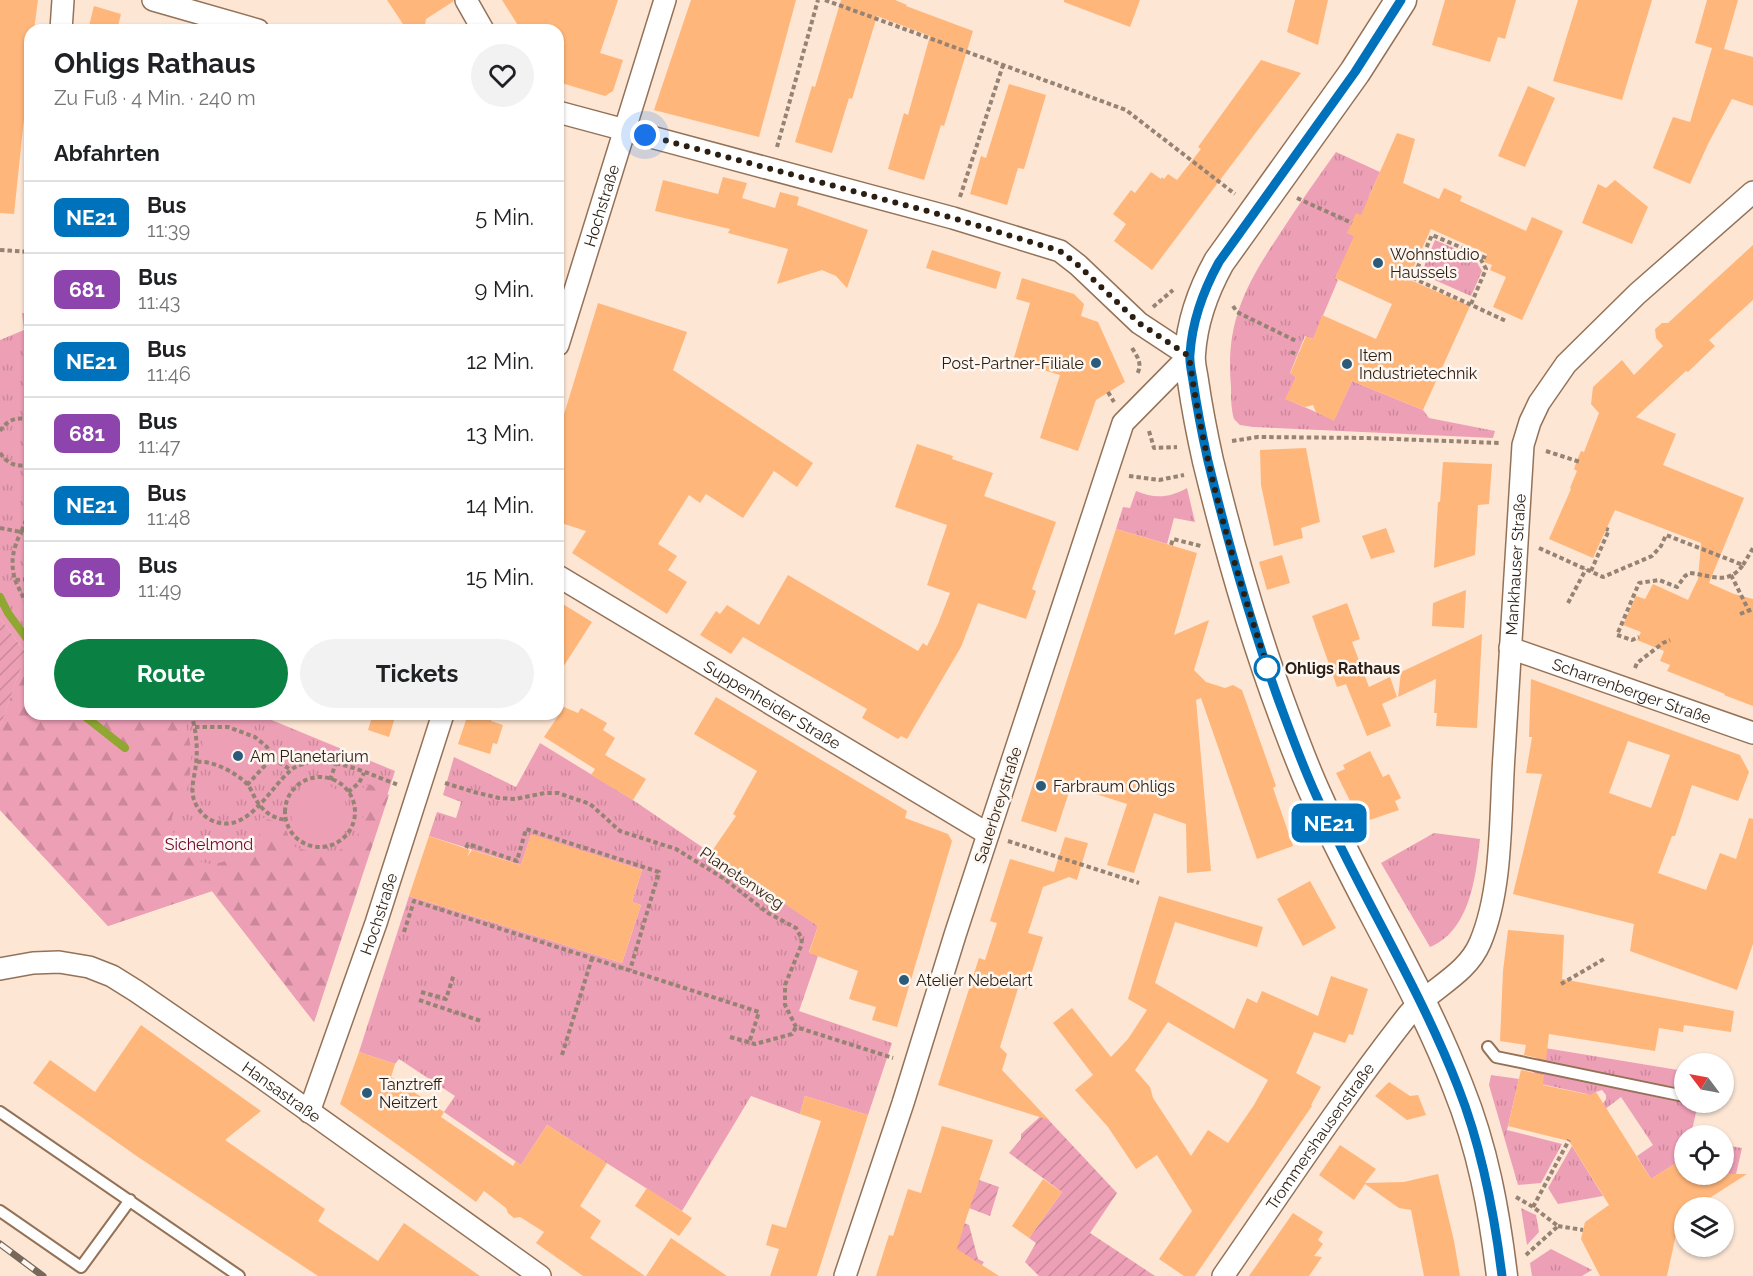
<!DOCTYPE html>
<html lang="de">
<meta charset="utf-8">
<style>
:root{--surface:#fff;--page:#f2f2f2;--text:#202124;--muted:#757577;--line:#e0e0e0;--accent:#0b8043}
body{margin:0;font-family:Raleway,sans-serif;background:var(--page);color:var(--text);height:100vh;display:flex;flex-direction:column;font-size:22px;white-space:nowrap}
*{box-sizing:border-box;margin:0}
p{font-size:20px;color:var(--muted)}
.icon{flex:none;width:33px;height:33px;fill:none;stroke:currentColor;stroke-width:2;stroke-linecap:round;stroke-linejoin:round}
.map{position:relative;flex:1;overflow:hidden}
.details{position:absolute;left:24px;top:24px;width:540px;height:696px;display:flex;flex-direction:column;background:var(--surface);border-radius:18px;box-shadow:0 2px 4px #0004}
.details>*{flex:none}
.badge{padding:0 12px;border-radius:9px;font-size:21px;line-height:39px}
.needle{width:39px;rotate:302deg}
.controls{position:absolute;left:1674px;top:1053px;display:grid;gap:12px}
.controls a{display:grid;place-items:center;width:60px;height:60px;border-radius:50%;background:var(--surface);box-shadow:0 2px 4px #0004;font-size:30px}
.you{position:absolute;width:30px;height:30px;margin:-15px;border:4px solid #fff;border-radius:50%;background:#1a73e8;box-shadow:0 0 0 9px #1a73e833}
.map>.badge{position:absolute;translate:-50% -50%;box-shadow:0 0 0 3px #fff}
h2{padding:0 30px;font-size:22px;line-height:54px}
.round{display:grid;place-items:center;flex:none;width:63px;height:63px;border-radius:32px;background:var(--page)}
.headline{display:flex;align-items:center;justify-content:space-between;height:102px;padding:0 30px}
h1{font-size:28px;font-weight:700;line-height:45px}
.primary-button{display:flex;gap:12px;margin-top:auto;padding:12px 30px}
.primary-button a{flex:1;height:69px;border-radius:36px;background:var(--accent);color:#fff;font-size:24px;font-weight:700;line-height:69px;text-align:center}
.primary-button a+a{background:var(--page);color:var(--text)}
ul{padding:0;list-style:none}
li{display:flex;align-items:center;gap:18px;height:72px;padding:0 30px;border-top:2px solid var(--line)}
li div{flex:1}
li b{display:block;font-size:22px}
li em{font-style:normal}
li .badge{min-width:66px;font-weight:700;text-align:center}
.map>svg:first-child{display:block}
.grass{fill:url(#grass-tufts)}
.forest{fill:url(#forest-firs)}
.garden{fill:url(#garden-furrows)}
.pitch{fill:#ed9fb6}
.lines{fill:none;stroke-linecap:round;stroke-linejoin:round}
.stream{stroke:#90a731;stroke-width:8}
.building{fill:#ffb67a;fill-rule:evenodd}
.service-casing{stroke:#947257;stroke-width:14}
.minor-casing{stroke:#947257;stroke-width:24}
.secondary-casing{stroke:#947257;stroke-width:33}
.path{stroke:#968374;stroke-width:4;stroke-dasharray:4.5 3;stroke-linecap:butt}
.service{stroke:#fff;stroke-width:10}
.minor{stroke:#fff;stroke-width:21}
.secondary{stroke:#fff;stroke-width:30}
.rail-casing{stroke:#786859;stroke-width:7}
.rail{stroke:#fef6f0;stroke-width:4.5;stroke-dasharray:14;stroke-linecap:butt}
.line-casing{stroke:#fff;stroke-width:14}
.line{stroke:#0072bc;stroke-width:9}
.walk{stroke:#2b1e12;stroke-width:6;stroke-dasharray:0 10.8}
.poi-dot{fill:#2c5b7a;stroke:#fef6f0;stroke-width:2}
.stop-dot{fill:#fff;stroke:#0072bc;stroke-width:3}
.labels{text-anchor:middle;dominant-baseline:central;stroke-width:5;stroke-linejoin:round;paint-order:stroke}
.street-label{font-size:16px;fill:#2b1e12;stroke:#fef6f0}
.poi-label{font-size:16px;fill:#2b1e12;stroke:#fef6f0;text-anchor:start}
.stop-label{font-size:16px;font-weight:bold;fill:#2b1e12;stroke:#fef6f0;text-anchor:start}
.park-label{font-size:16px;fill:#6f0639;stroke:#fef6f0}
</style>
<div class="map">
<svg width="1753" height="1276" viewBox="0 0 1753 1276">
<defs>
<pattern id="grass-tufts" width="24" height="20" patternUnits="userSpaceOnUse" patternTransform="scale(1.5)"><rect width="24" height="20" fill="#ed9fb6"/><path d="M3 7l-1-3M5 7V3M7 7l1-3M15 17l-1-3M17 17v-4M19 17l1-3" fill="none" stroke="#cb889b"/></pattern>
<pattern id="forest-firs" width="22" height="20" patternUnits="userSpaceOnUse" patternTransform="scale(1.5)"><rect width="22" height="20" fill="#ed9fb6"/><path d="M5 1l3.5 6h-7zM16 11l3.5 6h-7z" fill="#cb889b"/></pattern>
<pattern id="garden-furrows" width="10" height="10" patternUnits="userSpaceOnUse" patternTransform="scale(1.5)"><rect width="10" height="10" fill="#ed9fb6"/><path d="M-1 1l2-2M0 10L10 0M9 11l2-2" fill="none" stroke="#cb889b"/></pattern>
</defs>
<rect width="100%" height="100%" fill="#fde6d4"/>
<!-- grass -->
<path class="grass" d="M1336 152 1380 172 1370 194 1363 217 1348 233 1356 237 1335 278 1338 280 1313 339 1305 336 1290 373 1296 377 1286 399 1334 420 1352 381 1423 410 1429 418 1495 431 1493 438 1253 427 1240 425 1234 419C1231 409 1231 397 1231 387 1225 322 1246 284 1281 232 1298 205 1317 179 1336 152Z
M1435 240 1474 257 1482 271 1471 296 1421 274Z
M22 313H30V714H257L395 771 314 1022 212 891 108 926 0 810V727L26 653 0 618V340L24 330Z
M1187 488 1195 522 1174 518 1167 544 1116 529 1123 507 1130 508 1136 491C1155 499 1169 498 1187 488Z
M540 743 633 800 818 926 809 952 818 956 799 1011 892 1043 868 1115 805 1096 800 1114 751 1096 682 1211 547 1125 521 1165 444 1112 455 1096 399 1059 395 1064 359 1052 409 896 622 963 641 905 632 902 642 870 531 835 521 865 429 836 437 812 456 818 461 802 443 795 454 757 516 787Z
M1434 833 1480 839C1476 876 1470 931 1430 947L1381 863Z
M1539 1047 1684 1071V1102L1698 1103 1691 1135 1684 1136V1158L1651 1179 1637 1156 1653 1145 1621 1097 1604 1110 1601 1107 1606 1099V1095L1602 1090 1596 1092 1591 1099 1587 1094 1532 1082Z
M1491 1075 1519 1079 1507 1130 1562 1144 1541 1183 1518 1185 1489 1085Z
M1724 1145 1742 1148 1734 1183 1724 1166Z
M1572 1146 1603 1196 1558 1204 1548 1188Z
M1521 1208 1536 1215 1539 1232 1527 1245Z
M1551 1249 1592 1270 1582 1276H1532L1530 1263Z"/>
<!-- forest -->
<path class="forest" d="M26 653 30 654V714H183C186 726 190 739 191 751 192 761 189 783 186 793 182 806 170 807 172 826 174 846 196 868 218 863 226 862 232 856 237 851L251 858 259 839 260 817 284 824 292 846 326 857 340 850 357 836 365 811 358 791 369 784 389 795 314 1022 212 891 108 926 0 810V727Z"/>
<!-- garden -->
<path class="garden" d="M0 618 26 653 0 727Z
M1043 1114 1117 1193 1090 1233 1155 1276H1039L1025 1262 1036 1243 1029 1238 1062 1192 1009 1153 1021 1139V1134Z
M979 1180 999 1187 990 1216 969 1208Z
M964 1223 969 1225 978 1259 984 1262 975 1276H935Z"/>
<!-- pitch -->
<path class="pitch" d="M204 720C227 722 250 724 267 742 272 747 276 751 273 759L239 796C244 777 224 766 213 783L215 771 213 767 208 764 201 767Z
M291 812a28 28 0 1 1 56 0a28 28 0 1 1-56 0Z"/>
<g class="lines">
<!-- stream -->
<path class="stream" d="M0 597 8 613 30 643
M82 714 125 748"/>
</g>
<!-- building -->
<path class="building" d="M0 0H38L34 30H30V61L14 214 0 213Z
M387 0H453L454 1 426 19 424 30H407Z
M502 0H618L600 53 623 60 613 91 605 96 558 82V30H521Z
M691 0H796L759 137 654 110Z
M841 0H895L907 5 906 6 973 31 944 126 941 125 924 180 888 169 904 113 908 115 930 36 877 16 852 99 849 98 832 153 795 142 812 86 815 87Z
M1064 0H1140L1130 27 1064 2Z
M1295 0H1328L1318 45 1287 32Z
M1445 0H1516L1505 39 1498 37 1490 62 1432 45Z
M1578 0H1652L1622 100 1553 81Z
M1707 0H1738L1724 49 1753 57V106L1732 99 1708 144 1690 184 1653 168 1673 117 1690 122 1712 48 1695 43Z
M94 6 121 14 117 30H88Z
M1261 60 1301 73 1152 270 1114 241 1126 224 1113 214 1131 190 1135 193 1151 172 1161 179 1162 177 1164 179 1168 174 1177 180 1201 149 1198 147Z
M1009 84 1046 95 1024 169 1018 168 1007 205 970 194 981 156 986 158Z
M1528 86 1555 98 1525 167 1498 156Z
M1397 133 1415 139 1403 183 1439 199 1444 188 1462 196 1460 201 1526 231 1532 217 1563 231 1522 320 1493 307 1506 277 1490 270 1492 265 1484 262 1487 254 1431 229 1408 279 1470 306 1423 410 1352 381 1334 421 1316 412 1313 405 1305 407 1285 399 1296 377 1290 374 1306 336 1313 339 1322 315 1376 339 1392 304 1335 278 1354 236 1347 233 1356 213 1361 215Z
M723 177 747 183 742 198 775 208 780 192 799 197 797 205 868 230 847 288 836 276 822 270 777 284 788 249 728 233 730 229 655 211 663 180 718 194Z
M1615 180 1648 207 1632 244 1582 223 1598 184 1606 188Z
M1753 245V300L1709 340 1715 346 1688 372 1686 371 1636 417 1676 434 1663 465 1744 498 1709 583 1734 594 1753 599V706L1724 695 1725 694 1667 671 1670 665 1660 661 1664 651 1637 640 1641 632 1623 625 1636 596 1645 599 1653 584 1688 600 1698 579 1701 543 1615 510 1593 558 1549 539 1571 489 1570 488 1577 471 1574 469 1577 460 1581 451 1584 452 1599 413 1591 404 1593 387 1622 360 1634 375 1663 346 1656 338 1655 329 1662 323H1668Z
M932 250 1001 272 996 289 926 268Z
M1022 278 1074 294 1084 304 1081 316 1098 322 1125 382 1096 400 1078 451 1040 438 1060 375 1013 361 1030 303 1016 299Z
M598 303 687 332 673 370 813 463 797 487 774 471 743 518 706 494 700 503 689 495 658 544 677 556 668 570 687 582 667 614 572 553 586 531 558 522V434Z
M917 444 953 456 952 459 993 473 984 496 1056 522 1032 589 1036 591 1026 619 978 603 961 647 907 739 901 736 898 739 862 718 867 709 743 637 731 654 700 635 716 611 720 614 727 605 759 625 788 575 918 651 923 643 927 646 938 624 950 593 927 585 947 525 895 507Z
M1306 448 1320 522 1301 528 1303 538 1274 546 1261 485 1260 450Z
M1443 462 1492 464 1489 504 1478 505 1475 555 1434 568 1438 502H1440Z
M1386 528 1395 552 1371 559 1362 536Z
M1116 529 1197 553 1174 635 1209 620 1194 670 1206 682 1225 688 1233 685 1242 690 1276 786 1273 788 1293 846 1257 859 1201 698 1196 700 1211 871 1187 873 1186 824 1154 813 1134 873 1107 865 1127 804 1071 786 1056 832 1021 821Z
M1282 555 1290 583 1267 590 1259 562Z
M1466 590 1464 628 1432 626 1433 603Z
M558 601 592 622 558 675Z
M1347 603 1360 639 1352 642 1369 687 1390 677 1397 697 1382 704 1391 726 1367 736 1346 684 1337 687 1312 616Z
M1482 634 1477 728 1436 726 1437 713H1434L1436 679 1398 697 1401 672Z
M1531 679 1740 755 1749 772 1738 801 1692 785 1675 836H1672L1658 873 1706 890 1720 853 1736 859 1749 818 1753 819V944L1737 990 1630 951 1634 924 1513 894 1542 774 1526 773 1532 737H1529ZM1628 741 1670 755 1651 808 1609 793Z
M716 697 907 811 905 818 948 834 952 841 897 1027 872 1020 876 1007 849 999 858 971 809 953 818 926 710 854 736 816 733 814 757 771 694 734Z
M564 707 578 713 581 708 607 723 603 730 615 738 605 755 646 779 633 800 591 775 595 769 544 737Z
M373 714H396L389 737 368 730Z
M468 714H493L491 721 503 725 497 744 493 743 490 754 458 744Z
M1370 751 1383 777 1389 774 1401 798 1395 801 1399 810 1361 823 1336 773 1345 769 1343 765Z
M531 834 642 870 632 902 641 905 622 963 409 896 429 836 470 850 467 857 472 850 521 865Z
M1065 837 1088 843 1077 880 1069 877 1043 887 1028 933 1043 937 1026 990 1020 982 1000 1047 1007 1054 1002 1070 1049 1120 938 1085 979 958 985 960 997 923 990 921 1010 859 1054 872Z
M1310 881 1336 928 1303 946 1277 899Z
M1159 896 1263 927 1257 947 1175 922 1155 983 1234 1029 1247 998 1257 1003 1262 991 1318 1016 1331 976 1368 989 1353 1035 1349 1034 1345 1043 1314 1032 1296 1073 1321 1087 1311 1105 1312 1106 1195 1276H1184L1159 1259 1192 1211 1157 1155 1136 1169 1108 1127 1075 1090 1093 1075 1053 1023 1072 1008 1111 1057 1128 1039 1147 1010 1128 999ZM1168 1022 1268 1080 1254 1105 1228 1143 1208 1130 1191 1156 1153 1098 1150 1087 1135 1070Z
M1508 930 1564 935 1562 979 1734 1011 1731 1032 1684 1025 1683 1032 1659 1028 1655 1051 1549 1034 1546 1060 1524 1055 1526 1045 1500 1041 1503 971Z
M141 1025 261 1111 225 1140 325 1209 318 1221 378 1261 404 1223 480 1276H318L138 1157 33 1083 50 1060 95 1092Z
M359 1052 395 1064 391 1077 444 1112 441 1117 513 1166 516 1161 521 1165 547 1125 607 1163 580 1206 601 1221 590 1238 645 1276H583L536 1243 544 1232 520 1217 514 1218 508 1213 506 1208 484 1191 476 1202 412 1155 340 1104Z
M1521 1070 1544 1075 1543 1085 1590 1095 1596 1092 1651 1179 1684 1158V1174H1747L1694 1208H1684V1214L1680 1216 1667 1276H1600L1581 1239 1585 1222 1609 1205 1569 1141 1508 1126Z
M1389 1082 1410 1096 1418 1095 1426 1115 1407 1120 1375 1096Z
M805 1096 868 1115 817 1276H770L779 1249 766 1245 772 1224 786 1228 821 1121 800 1114Z
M942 1126 993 1140 967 1216 957 1249 999 1276H876L889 1235 893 1236 908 1189 921 1193Z
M1340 1145 1376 1169 1365 1183 1404 1182 1438 1174 1454 1241 1460 1276H1424L1411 1210 1399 1208 1365 1184 1354 1200 1319 1175Z
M1043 1179 1062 1192 1029 1238 1012 1226Z
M647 1188 692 1218 679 1236 635 1206Z
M1293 1213 1323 1232 1318 1240 1323 1244 1314 1256 1322 1257 1309 1276H1249Z
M671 1238 727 1276H646Z"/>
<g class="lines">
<!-- service casing -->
<g class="service-casing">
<path id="service" d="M1488 1047 1496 1057 1684 1096
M0 1112 239 1276
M0 1211 81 1267 130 1200"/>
</g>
<!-- minor casing -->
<g class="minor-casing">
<g id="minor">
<path d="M153 0 258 30"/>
<path d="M466 0 483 30"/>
<path d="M61 30 63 0"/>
<path d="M558 112 953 218 1060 251 1078 265 1139 323 1189 356 1123 423 955 935 903 1103 845 1276"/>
<path id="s1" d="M558 345 665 0"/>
<path id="s2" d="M558 576 988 834"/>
<path id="s3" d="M1510 648 1753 733"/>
<path id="s4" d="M0 969 33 963 59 962 89 967 112 976 136 991 254 1072 540 1276"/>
<path id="s5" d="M309 1112 376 923 443 714"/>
<path id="s6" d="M1223 1276C1284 1188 1342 1099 1408 1015 1429 989 1466 976 1480 943 1503 889 1500 814 1504 755 1510 652 1516 549 1523 445L1530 422 1539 403 1566 364 1637 294 1753 192"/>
</g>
</g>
<!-- secondary casing -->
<g class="secondary-casing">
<path id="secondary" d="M1401 0 1355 72 1219 262C1203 291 1192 322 1190 354 1189 363 1192 373 1193 381 1197 408 1202 434 1208 461 1229 547 1253 632 1284 715 1294 742 1304 769 1316 795 1360 894 1419 986 1458 1087 1483 1149 1494 1210 1502 1276"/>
</g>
<!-- path -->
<path class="path" d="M825 0 1126 110 1235 194
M777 147 818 0
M960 197 1003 65
M1297 198 1352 223
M0 250 30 252
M1486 258 1432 235 1413 278 1506 321
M1471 304 1486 269 1479 256
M1233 306 1237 312 1296 341
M1153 307 1173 290
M1132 348C1137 356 1143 364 1137 374
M1291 352 1298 355
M1108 392 1114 402
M0 431C7 420 17 416 30 420
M1149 431 1154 448 1177 447
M1232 441 1258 437 1367 438 1500 443
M1546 451 1580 462
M0 453C8 464 17 468 30 464
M1129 476 1159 480 1184 475
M0 528 21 532 30 511
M30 536 21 532C13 549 10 561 15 580L30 579
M1171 545 1173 539 1201 546
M1539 548 1603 577 1652 556 1661 546 1666 535 1743 565C1728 586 1711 575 1690 573L1685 576 1677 587 1659 580 1639 583 1617 635 1632 640 1639 637
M1743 565 1753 548
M1591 571 1609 530 1606 529
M1731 575 1749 611
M15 580 24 599 30 606
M1568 603 1586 569
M1740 614 1753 609
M1635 668 1637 663 1663 643 1670 640
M191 714C196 729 198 747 196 764 195 775 190 788 194 800 197 808 203 816 211 820 246 837 269 789 290 771 295 766 304 763 311 762 338 758 373 776 399 785
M195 727H228L255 737 267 747 272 758 291 770
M197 762C212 760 237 773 247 784 250 787 252 792 254 796 261 810 271 818 286 820
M285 812a35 35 0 1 1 70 0a35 35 0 1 1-70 0Z
M330 780 336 763
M445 783 474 792 499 798 515 799 545 793H558L590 804 620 831 676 849 723 878 768 913 796 928 802 939 801 946 785 985V1005L796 1027 893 1058
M247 785 272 758
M348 792 359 783 364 773
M1008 841 1139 883
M466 848 468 844 517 861 526 829 659 872 630 970
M404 932 414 901 759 1012 749 1043
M1561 984 1604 959
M421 992 446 999 454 974
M419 1000 481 1021
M730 1037 755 1044 792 1034 796 1027
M562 1055 592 958
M1516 1197 1533 1207 1558 1226 1526 1255
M1533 1207 1569 1140
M1558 1226 1583 1230"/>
<!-- service -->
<use href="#service" class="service"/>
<!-- minor -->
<use href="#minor" class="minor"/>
<!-- secondary -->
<use href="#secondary" class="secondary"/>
<!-- rail casing -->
<g class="rail-casing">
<path id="rail" d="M0 1244 43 1276"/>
</g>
<!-- rail -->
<use href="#rail" class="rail"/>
</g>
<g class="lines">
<!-- line casing -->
<g class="line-casing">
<path id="line" d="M1401 0 1355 72 1219 262C1203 291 1192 322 1190 354 1189 363 1192 373 1193 381 1197 408 1202 434 1208 461 1229 547 1253 632 1284 715 1294 742 1304 769 1316 795 1360 894 1419 986 1458 1087 1482 1148 1494 1211 1502 1276"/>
</g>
<!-- line -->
<use href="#line" class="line"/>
<!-- walk -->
<path class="walk" d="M645 135 953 218 1060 251 1078 265 1139 323 1189 356C1204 464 1234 568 1269 671L1267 668"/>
</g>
<!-- markers -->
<g class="poi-dot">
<circle cx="1378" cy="263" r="6"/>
<circle cx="1096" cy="363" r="6"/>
<circle cx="1347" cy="364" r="6"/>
<circle cx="238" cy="756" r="6"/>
<circle cx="1041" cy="786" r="6"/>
<circle cx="904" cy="980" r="6"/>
<circle cx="367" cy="1093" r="6"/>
</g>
<circle class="stop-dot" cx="1267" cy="668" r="12"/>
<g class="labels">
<!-- street labels -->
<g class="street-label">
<text stroke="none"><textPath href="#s1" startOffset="146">Hochstraße</textPath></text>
<text stroke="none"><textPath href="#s6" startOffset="804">Mankhauser Straße</textPath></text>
<text stroke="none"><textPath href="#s3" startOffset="129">Scharrenberger Straße</textPath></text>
<text stroke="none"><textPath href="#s2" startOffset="250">Suppenheider Straße</textPath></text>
<text transform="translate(998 805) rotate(-72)">Sauerbreystraße</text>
<text transform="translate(742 878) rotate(34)">Planetenweg</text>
<text stroke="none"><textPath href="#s5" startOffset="210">Hochstraße</textPath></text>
<text stroke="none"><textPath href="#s4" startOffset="320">Hansastraße</textPath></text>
<text stroke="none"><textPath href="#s6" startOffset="170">Trommershausenstraße</textPath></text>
</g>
<!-- poi labels -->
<g class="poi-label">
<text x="1390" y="254">Wohnstudio<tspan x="1390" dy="18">Haussels</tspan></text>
<text x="1359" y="355">Item<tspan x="1359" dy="18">Industrietechnik</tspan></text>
<text x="1084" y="363" text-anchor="end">Post-Partner-Filiale</text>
<text x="250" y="756">Am Planetarium</text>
<text x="1053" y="786">Farbraum Ohligs</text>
<text x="916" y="980">Atelier Nebelart</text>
<text x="379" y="1084">Tanztreff<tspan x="379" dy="18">Neitzert</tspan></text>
</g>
<!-- stop labels -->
<g class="stop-label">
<text x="1285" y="668">Ohligs Rathaus</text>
</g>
<!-- park labels -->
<g class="park-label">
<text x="209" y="844">Sichelmond</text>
</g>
</g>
</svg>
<div class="controls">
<a><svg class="needle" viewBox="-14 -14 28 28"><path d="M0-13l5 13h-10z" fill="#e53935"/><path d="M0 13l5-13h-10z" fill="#757577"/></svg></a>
<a><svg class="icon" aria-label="locate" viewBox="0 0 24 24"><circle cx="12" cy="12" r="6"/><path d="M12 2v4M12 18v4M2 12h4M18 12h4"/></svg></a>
<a><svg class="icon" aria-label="layers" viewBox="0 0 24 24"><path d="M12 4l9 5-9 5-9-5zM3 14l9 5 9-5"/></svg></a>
</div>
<div class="you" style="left:645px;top:135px"></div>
<b class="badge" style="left:1329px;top:823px;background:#0072bc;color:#fff">NE21</b>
<section class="details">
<div class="headline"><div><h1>Ohligs Rathaus</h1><p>Zu Fuß · 4 Min. · 240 m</p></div><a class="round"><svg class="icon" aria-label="heart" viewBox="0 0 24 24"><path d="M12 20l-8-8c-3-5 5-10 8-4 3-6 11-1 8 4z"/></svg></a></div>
<h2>Abfahrten</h2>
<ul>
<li><span class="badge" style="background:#0072bc;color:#fff">NE21</span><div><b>Bus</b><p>11:39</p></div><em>5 Min.</em></li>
<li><span class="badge" style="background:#8e44ad;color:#fff">681</span><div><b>Bus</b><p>11:43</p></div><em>9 Min.</em></li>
<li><span class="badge" style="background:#0072bc;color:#fff">NE21</span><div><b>Bus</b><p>11:46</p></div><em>12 Min.</em></li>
<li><span class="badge" style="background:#8e44ad;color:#fff">681</span><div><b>Bus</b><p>11:47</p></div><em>13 Min.</em></li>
<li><span class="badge" style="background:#0072bc;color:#fff">NE21</span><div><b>Bus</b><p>11:48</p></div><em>14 Min.</em></li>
<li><span class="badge" style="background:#8e44ad;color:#fff">681</span><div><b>Bus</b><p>11:49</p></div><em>15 Min.</em></li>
</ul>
<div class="primary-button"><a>Route</a><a>Tickets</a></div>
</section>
</div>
